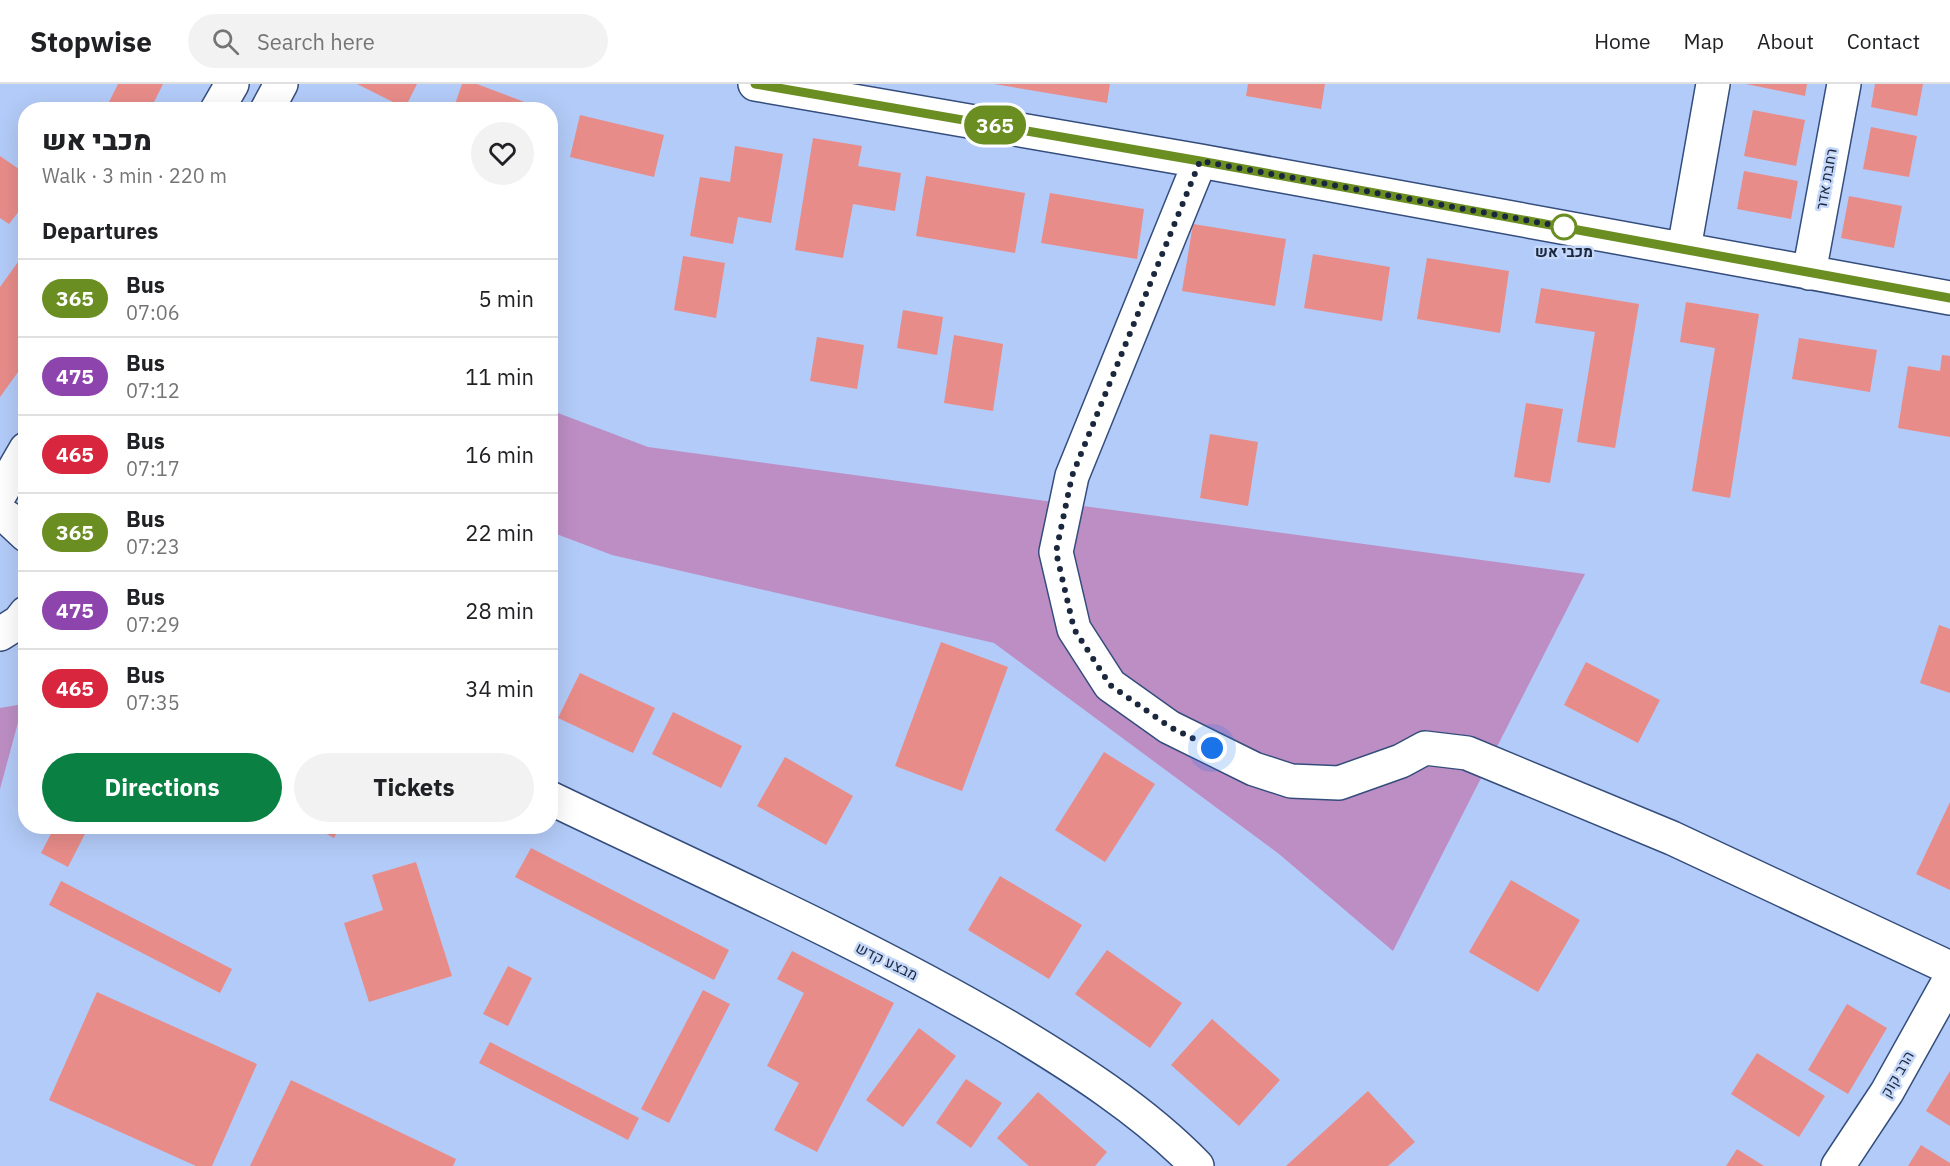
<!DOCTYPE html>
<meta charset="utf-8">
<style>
:root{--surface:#fff;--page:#f2f2f2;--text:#202124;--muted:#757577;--line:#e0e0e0;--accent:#0b8043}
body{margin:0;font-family:"IBM Plex Sans",Heebo,sans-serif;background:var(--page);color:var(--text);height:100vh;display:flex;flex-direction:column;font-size:22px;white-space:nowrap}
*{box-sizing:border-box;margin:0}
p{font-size:20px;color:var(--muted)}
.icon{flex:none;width:33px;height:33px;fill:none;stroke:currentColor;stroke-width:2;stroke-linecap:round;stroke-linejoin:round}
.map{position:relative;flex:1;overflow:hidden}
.details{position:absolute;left:18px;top:18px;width:540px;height:732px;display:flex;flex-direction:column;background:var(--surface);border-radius:24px;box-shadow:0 6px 24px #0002}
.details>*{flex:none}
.badge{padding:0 12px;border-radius:20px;font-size:21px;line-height:39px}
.you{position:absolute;width:30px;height:30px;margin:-15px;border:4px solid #fff;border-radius:50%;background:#1a73e8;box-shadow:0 0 0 9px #1a73e833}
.map>.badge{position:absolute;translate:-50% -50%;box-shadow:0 0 0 3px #fff}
h2{padding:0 24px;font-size:22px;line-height:54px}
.round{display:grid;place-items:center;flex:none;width:63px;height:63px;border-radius:32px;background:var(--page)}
.headline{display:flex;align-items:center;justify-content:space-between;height:102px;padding:0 24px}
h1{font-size:28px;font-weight:800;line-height:45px}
.action{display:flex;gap:12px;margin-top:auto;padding:12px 24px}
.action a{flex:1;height:69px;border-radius:36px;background:var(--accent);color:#fff;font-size:24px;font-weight:800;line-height:69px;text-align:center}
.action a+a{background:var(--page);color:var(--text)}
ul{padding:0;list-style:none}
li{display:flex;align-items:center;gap:18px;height:78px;padding:0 24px;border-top:2px solid var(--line)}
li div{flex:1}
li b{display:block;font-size:22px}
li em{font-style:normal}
li .badge{min-width:66px;font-weight:700;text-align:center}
header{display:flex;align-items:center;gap:36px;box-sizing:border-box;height:84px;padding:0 30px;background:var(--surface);border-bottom:2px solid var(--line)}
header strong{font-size:28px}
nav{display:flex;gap:33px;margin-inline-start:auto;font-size:21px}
.search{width:420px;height:54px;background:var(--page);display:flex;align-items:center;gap:15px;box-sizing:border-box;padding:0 21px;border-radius:33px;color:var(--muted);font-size:22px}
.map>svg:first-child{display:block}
.green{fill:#bd8ec4}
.building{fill:#e88c89}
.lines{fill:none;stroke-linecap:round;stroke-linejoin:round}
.minor-casing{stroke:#344d7c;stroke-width:36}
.minor{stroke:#fff;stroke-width:33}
.line-casing{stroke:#fff;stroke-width:14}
.line{stroke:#6b8e23;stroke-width:9}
.walk{stroke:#1b273c;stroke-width:6;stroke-dasharray:0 10.8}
.stop-dot{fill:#fff;stroke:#6b8e23;stroke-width:3}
.labels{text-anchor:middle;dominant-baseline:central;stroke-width:5;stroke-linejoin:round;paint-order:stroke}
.street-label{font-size:15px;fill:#1b273c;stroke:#c5d8fa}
.stop-label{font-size:15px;font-weight:bold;fill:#1b273c;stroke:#c5d8fa}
</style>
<header>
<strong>Stopwise</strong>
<div class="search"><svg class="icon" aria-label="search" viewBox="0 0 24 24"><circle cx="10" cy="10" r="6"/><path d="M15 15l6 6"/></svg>Search here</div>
<nav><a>Home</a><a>Map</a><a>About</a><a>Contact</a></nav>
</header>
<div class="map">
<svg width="1950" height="1082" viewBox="0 0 1950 1082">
<rect width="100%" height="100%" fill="#b3cbf8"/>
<!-- green -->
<path class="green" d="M550 326 648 363 1585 490 1393 867 1279 770 994 559 612 471 551 448Z
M23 620 0 705V624Z"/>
<!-- building -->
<path class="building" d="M118 0H163L150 26H105Z
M357 0H417L405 24Z
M462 0H477L540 24 453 26Z
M994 0H1110L1107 19Z
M1248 0H1325L1321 25 1246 12Z
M1746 0H1807L1805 12Z
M1875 0H1923L1917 32 1871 23Z
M1753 26 1805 36 1796 82 1744 72Z
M580 31 664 51 654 93 570 73Z
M1871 43 1917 52 1909 93 1863 85Z
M813 54 862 62 858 82 901 89 895 127 853 120 843 174 795 166Z
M735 62 783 70 771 139 738 133 733 160 690 152 700 93 730 98Z
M0 72 26 90V118L9 140 0 134Z
M1744 87 1798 97 1791 135 1737 125Z
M926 92 1025 109 1015 169 916 152Z
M1050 109 1144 125 1137 175 1041 159Z
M1849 112 1902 122 1894 164 1841 154Z
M1193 140 1286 155 1275 222 1182 207Z
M26 167V277L0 313V203Z
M1313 170 1390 183 1382 237 1304 224Z
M683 172 725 179 716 234 674 226Z
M1427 174 1509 187 1500 249 1417 235Z
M1541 204 1639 220 1615 364 1577 358 1595 248 1535 239Z
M1686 218 1759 230 1730 414 1692 407 1715 264 1680 258Z
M903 226 943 233 937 271 897 264Z
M954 251 1003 260 993 327 944 319Z
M817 253 864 261 857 305 810 297Z
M1799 254 1877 266 1870 308 1792 295Z
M1942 271 1950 272V353L1898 344 1908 282 1940 287Z
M1526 319 1563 325 1550 399 1514 393Z
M1210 350 1258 358 1248 422 1200 414Z
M1939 541 1950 545V609L1920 599Z
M941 558 1008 583 962 707 895 682Z
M1586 578 1660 616 1638 659 1564 621Z
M580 589 655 624 633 669 558 634Z
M673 628 742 662 721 704 652 670Z
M1104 668 1155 700 1105 778 1055 746Z
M785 673 853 712 826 761 757 722Z
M1950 718V806L1916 790Z
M55 742H89L68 783 41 769Z
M312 742H340L334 754Z
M531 764 729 866 714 896 515 793Z
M416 778 452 892 369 918 344 839 383 826 372 791Z
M1000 792 1082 841 1049 895 968 846Z
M1511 796 1580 836 1538 908 1469 868Z
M61 797 232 885 220 909 49 821Z
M1107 866 1182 919 1150 964 1075 910Z
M792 867 894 919 817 1068 774 1046 799 999 767 982 804 909 777 895Z
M508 882 532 894 508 942 483 930Z
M703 906 730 920 669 1039 641 1025Z
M97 908 257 980 212 1082H196L49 1016Z
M1847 920 1887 944 1848 1010 1808 986Z
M1212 935 1280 996 1239 1042 1171 981Z
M919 944 956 972 903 1043 866 1016Z
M490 958 639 1034 628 1056 479 979Z
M1757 969 1825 1012 1799 1053 1731 1010Z
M1950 987V1042L1926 1027Z
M966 995 1002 1019 971 1064 936 1039Z
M291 996 456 1075 453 1082H250Z
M1368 1007 1415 1058 1388 1082H1286Z
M1038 1008 1107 1068 1095 1082H1029L997 1054Z
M1921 1061 1950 1079V1082H1908Z
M1737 1065 1764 1082H1726Z"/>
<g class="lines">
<!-- minor casing -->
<g class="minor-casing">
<path id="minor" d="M755 0 1200 77 1950 214
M217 26 232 0
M267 26 281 0
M1200 77 1072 392 1056 468 1074 545 1110 601 1169 643 1254 685 1291 697 1339 699 1401 677 1425 664 1467 669 1672 754 1950 884
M1684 165 1713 0
M1809 189 1844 0
M0 410 26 365
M0 430 8 434 26 451
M0 550 19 538 26 529
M550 714C704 788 861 857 1008 943 1073 982 1144 1027 1197 1082
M1838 1082 1887 1008 1950 895"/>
</g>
<!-- minor -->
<use href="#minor" class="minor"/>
</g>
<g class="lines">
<!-- line casing -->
<g class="line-casing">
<path id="line" d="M755 0 1200 77 1950 214"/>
</g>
<!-- line -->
<use href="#line" class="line"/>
<!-- walk -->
<path class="walk" d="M1212 664 1170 643 1110 601 1074 545 1056 468 1072 392 1200 77 1569 144 1564 143"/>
</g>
<!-- markers -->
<circle class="stop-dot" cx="1564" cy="143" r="12"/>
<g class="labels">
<!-- street labels -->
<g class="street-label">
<text transform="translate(1826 95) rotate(-80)">רחבת אדר</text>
<text transform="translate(887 877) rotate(26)">מבצע קדש</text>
<text transform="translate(1897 990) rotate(-60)">הרב קוק</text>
</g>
<!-- stop labels -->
<g class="stop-label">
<text x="1564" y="167">מכבי אש</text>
</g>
</g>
</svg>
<div class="you" style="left:1212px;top:664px"></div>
<b class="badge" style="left:995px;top:41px;background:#6b8e23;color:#fff">365</b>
<section class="details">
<div class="headline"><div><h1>מכבי אש</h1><p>Walk · 3 min · 220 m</p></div><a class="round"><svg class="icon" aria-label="heart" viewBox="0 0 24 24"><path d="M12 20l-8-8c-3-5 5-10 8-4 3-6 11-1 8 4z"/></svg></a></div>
<h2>Departures</h2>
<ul>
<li><span class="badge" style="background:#6b8e23;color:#fff">365</span><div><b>Bus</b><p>07:06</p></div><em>5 min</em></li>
<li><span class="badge" style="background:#8e44ad;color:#fff">475</span><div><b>Bus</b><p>07:12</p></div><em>11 min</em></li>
<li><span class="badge" style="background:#d7263d;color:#fff">465</span><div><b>Bus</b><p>07:17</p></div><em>16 min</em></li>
<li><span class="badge" style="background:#6b8e23;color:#fff">365</span><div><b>Bus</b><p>07:23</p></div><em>22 min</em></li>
<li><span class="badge" style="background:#8e44ad;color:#fff">475</span><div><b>Bus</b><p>07:29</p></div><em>28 min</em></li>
<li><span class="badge" style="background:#d7263d;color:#fff">465</span><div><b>Bus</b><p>07:35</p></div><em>34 min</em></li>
</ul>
<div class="action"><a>Directions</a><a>Tickets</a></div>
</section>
</div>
